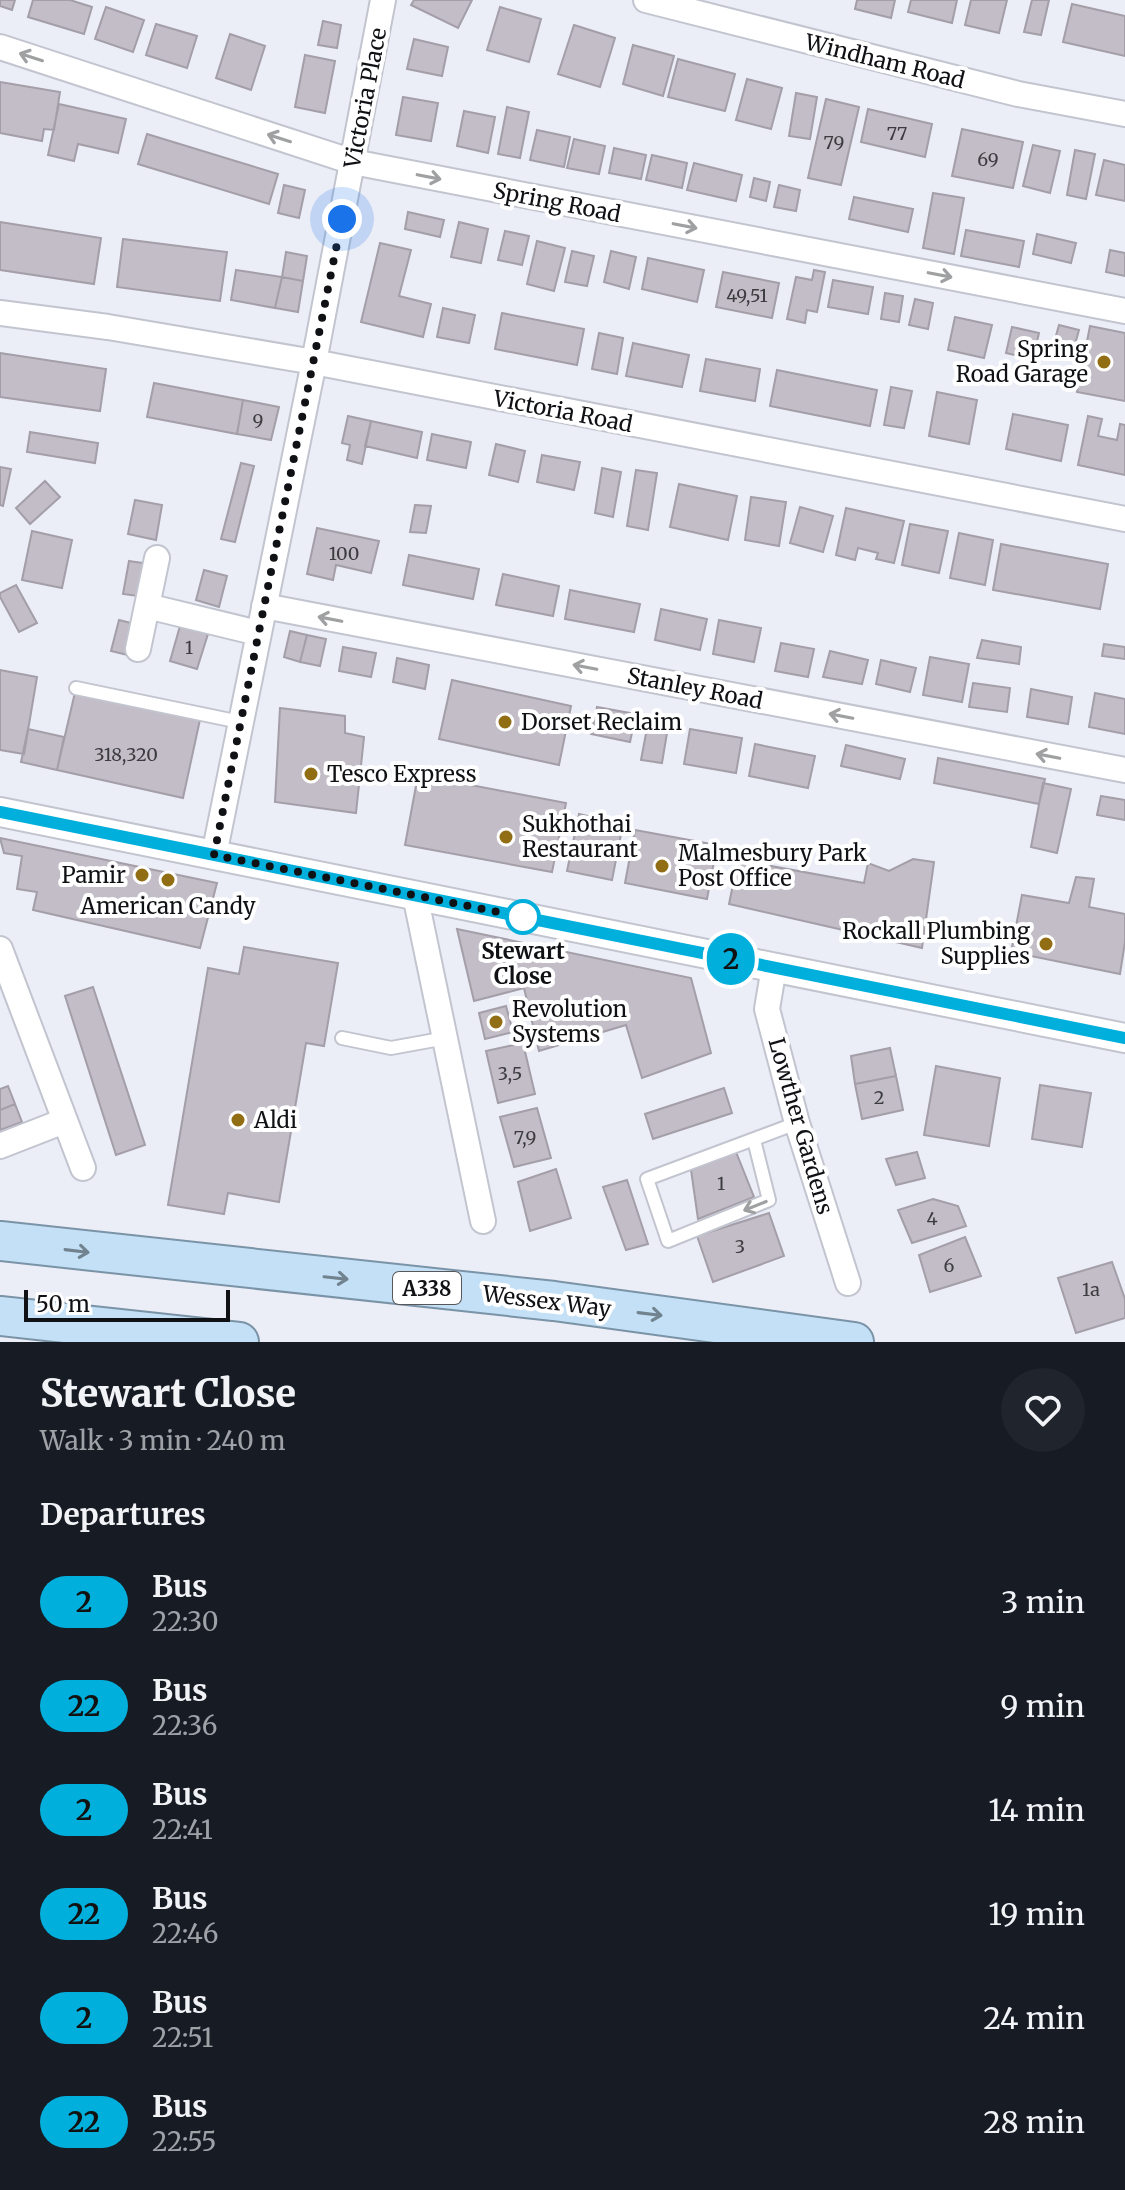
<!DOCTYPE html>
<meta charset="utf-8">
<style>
:root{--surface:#171b24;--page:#20242c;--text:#f1f3f6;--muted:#9ea1a6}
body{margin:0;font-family:Merriweather,serif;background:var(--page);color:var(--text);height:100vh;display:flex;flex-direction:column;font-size:30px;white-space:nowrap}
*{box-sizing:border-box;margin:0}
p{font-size:26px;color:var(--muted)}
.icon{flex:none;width:44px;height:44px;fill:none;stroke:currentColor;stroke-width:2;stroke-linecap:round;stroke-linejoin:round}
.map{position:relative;height:1342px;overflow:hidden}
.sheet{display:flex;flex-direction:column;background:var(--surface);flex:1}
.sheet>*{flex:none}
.badge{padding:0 16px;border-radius:26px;font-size:28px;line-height:52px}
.scale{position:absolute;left:24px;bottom:20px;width:206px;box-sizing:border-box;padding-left:8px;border:4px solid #101114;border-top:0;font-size:22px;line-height:28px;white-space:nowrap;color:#101114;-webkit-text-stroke:6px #fff;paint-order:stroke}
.you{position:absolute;width:40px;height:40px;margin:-20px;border:6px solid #fff;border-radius:50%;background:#1a73e8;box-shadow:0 0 0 12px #1a73e833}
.map>.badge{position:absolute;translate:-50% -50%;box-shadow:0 0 0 4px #fff}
h2{padding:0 40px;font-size:30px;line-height:72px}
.round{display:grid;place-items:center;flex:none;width:84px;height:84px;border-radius:42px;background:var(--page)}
.overview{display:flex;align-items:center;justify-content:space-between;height:136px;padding:0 40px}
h1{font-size:38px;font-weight:800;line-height:60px}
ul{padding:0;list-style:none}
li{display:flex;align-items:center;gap:24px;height:104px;padding:0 40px}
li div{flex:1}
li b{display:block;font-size:30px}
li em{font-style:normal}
li .badge{min-width:88px;font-weight:700;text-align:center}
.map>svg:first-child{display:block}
.building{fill:#c2bdc6;stroke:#a39ea7;stroke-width:2}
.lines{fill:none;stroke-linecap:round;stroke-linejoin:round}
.service-casing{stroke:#c2c5cf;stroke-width:16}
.minor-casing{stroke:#c2c5cf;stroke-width:28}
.tertiary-casing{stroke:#c2c5cf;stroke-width:32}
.trunk-casing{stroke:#7b93a6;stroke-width:42}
.service{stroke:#fff;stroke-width:12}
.minor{stroke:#fff;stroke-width:24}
.tertiary{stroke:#fff;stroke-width:28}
.trunk{stroke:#c3e0f6;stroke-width:38}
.oneway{stroke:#9fa0a1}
.oneway2{stroke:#728390}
.line-casing{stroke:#fff;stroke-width:18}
.line{stroke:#00afdb;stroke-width:12}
.walk{stroke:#101114;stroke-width:8;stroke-dasharray:0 14.4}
.poi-dot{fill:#916e14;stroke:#fff;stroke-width:3}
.stop-dot{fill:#fff;stroke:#00afdb;stroke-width:4}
.labels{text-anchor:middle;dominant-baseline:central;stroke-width:8;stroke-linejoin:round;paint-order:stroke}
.number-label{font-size:18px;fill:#3c3c40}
.shield{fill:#fff;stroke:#58585a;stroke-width:2}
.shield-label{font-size:20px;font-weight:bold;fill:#101114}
.street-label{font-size:22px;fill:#101114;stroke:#fff}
.poi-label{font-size:22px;fill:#101114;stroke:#fff;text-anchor:start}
.stop-label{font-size:22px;font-weight:bold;fill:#101114;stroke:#fff}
</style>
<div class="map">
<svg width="1125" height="1342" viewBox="0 0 1125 1342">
<rect width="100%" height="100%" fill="#ebedf7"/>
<!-- building -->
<path class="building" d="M0 0H15L12 10 0 6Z
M33 0H70L92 7 84 34 28 17Z
M414 0H472L458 28 411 5Z
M857 0H895L891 18 855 9Z
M911 0H957L952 23 908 12Z
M971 0H1007L999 33 965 25Z
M1032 0H1049L1041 35 1024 32Z
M1072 4 1125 16V56L1063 42Z
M106 7 144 20 133 52 95 39Z
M500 7 541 19 529 62 487 50Z
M323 21 341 25 337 48 318 45Z
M156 24 197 36 187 68 146 55Z
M574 25 615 38 600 87 558 74Z
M230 34 265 46 251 90 216 78Z
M414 39 448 47 442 76 407 69Z
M633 45 674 56 663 96 623 84Z
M305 55 335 61 325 113 295 107Z
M678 59 735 74 725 111 668 97Z
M747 79 782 88 771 129 736 120Z
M0 82 60 92 54 130 44 129 42 141 0 133Z
M796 93 817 97 810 139 789 136Z
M403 97 438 103 431 141 396 135Z
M826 99 859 107 841 185 808 178Z
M59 104 126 119 118 153 78 144 74 161 48 155Z
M507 107 529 112 520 158 498 154Z
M868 109 932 124 925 157 861 142Z
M464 111 495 117 488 153 457 146Z
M962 129 1023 142 1013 188 952 176Z
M537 130 570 137 564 167 530 160Z
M147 134 278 174 269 204 138 164Z
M574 139 605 146 599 174 567 168Z
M1033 145 1060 151 1050 193 1023 186Z
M614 148 646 155 641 179 609 173Z
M1075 150 1095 154 1086 199 1067 195Z
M652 155 687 163 682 188 646 180Z
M1104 160 1125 165V201L1096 195Z
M694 163 742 175 736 201 687 190Z
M754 178 770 182 766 201 750 197Z
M284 185 305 190 299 218 278 213Z
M779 185 800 190 796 211 774 207Z
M933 193 964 198 954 254 923 248Z
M854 197 913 209 908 232 849 219Z
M408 212 444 220 440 237 405 229Z
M0 222 101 238 94 284 0 270Z
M459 222 488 229 481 263 451 257Z
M966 230 1024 241 1019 267 961 256Z
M505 231 529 236 522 265 498 260Z
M1037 234 1076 243 1071 263 1033 254Z
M123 239 227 252 220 301 117 287Z
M537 241 565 248 554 291 527 284Z
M380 243 411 250 399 296 431 304 423 337 361 322Z
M1110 250 1125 253V276L1106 272Z
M572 251 594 256 587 286 565 282Z
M611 251 636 257 629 289 604 282Z
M286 252 307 256 303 281 282 277Z
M648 258 704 270 697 302 642 289Z
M236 270 282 277 275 308 231 300Z
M814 270 825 272 817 312 807 310 805 323 787 319 796 277 812 280Z
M723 272 779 283 772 318 716 307Z
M282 277 303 281 298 312 275 308Z
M833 280 873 287 868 314 828 307Z
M885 293 903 296 899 322 881 319Z
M915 299 933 303 928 329 909 325Z
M443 308 475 315 469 343 437 337Z
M502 313 584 329 577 365 495 349Z
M955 317 992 325 984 358 948 350Z
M1059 325 1079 330 1072 355 1052 350Z
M1090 326 1125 333V401L1077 392Z
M1012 327 1039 333 1033 359 1006 353Z
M599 333 623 338 617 374 592 369Z
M633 343 689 355 682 387 626 376Z
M0 353 106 369 100 411 0 397Z
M706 359 760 369 755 401 700 391Z
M777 370 877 390 870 426 770 406Z
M154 383 243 400 237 434 147 417Z
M891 387 912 391 904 428 884 425Z
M937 392 977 400 969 444 929 436Z
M243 400 279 407 271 440 237 434Z
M1013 414 1068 425 1061 461 1006 449Z
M348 416 371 421 362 464 347 460 350 445 342 443Z
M1088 416 1102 419 1098 436 1117 440 1120 424 1125 425V475L1078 465Z
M371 421 422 432 417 458 365 446Z
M30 432 98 443 95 463 27 452Z
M432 434 471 442 466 468 427 460Z
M496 444 525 451 518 482 489 475Z
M542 455 580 462 574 490 537 482Z
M241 463 254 466 235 542 221 539Z
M0 467 11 469 3 506 0 505Z
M602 468 621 472 613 517 595 513Z
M636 470 657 473 648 530 627 526Z
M45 481 60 497 30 524 16 508Z
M679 484 737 496 728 540 670 527Z
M751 497 786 502 779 546 745 540Z
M135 500 162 505 156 540 128 534Z
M415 505 431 506 426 533 410 532Z
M800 507 833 516 823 552 790 543Z
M846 508 904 521 894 563 876 559 878 553 858 548 855 560 836 555Z
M910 524 948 531 939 573 902 565Z
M317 528 379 541 371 573 336 565 333 580 307 574Z
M32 531 72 540 62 588 22 580Z
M959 533 993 540 985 585 950 578Z
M1001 544 1108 564 1100 609 993 590Z
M409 555 479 569 473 599 403 585Z
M129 561 150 564 145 597 123 594Z
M204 570 227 576 219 607 196 600Z
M503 574 559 586 553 616 496 605Z
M16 585 37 623 19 632 0 597V593Z
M570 590 640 604 634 632 565 619Z
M661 609 707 619 700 650 655 640Z
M119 620 139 625 132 656 111 651Z
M719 620 761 628 754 662 713 654Z
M180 626 208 634 197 669 170 661Z
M290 631 307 635 300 662 284 657Z
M307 635 326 639 320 666 300 662Z
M982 640 1021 647 1019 664 977 658Z
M781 643 814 649 808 677 775 671Z
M1104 644 1125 647V659L1102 656Z
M343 647 376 653 371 677 339 671Z
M830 651 868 660 862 684 823 677Z
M930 657 969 664 962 702 923 695Z
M397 658 429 665 425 689 393 682Z
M881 660 916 668 910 692 876 684Z
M0 670 37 677 24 754 0 750Z
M452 680 571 706 559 765 439 739Z
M973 683 1010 688 1007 712 969 707Z
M76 688 201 715 183 798 57 770Z
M1031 689 1072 697 1068 724 1027 717Z
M1095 693 1125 699V734L1089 727Z
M597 707 636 714 630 742 591 734Z
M280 708 345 716V733L364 737 356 813 275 802Z
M648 723 668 727 662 763 641 760Z
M28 729 64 737 57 770 21 762Z
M690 729 742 738 736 773 684 764Z
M755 744 815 756 808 788 749 776Z
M846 745 905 759 900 779 841 766Z
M938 758 1045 779 1039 804 934 783Z
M418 775 566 803 552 872 405 845Z
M1043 783 1071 789 1057 853 1031 847Z
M1101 796 1125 800V820L1097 815Z
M579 814 623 824 612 880 567 871Z
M635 830 717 845 707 899 625 883Z
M0 838 217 883 200 948 33 910 37 892 17 889 22 856 4 853Z
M913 859 934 862 922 948 729 904 738 860 864 883 868 863 889 871Z
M1076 877 1094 879 1089 907 1125 914V942L1120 974 1011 952 1022 895 1069 903Z
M457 929 691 978 711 1053 642 1078 626 1025 539 1051 524 988 474 1001Z
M244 947 338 963 324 1046 306 1043 279 1202 228 1193 224 1214 168 1205 208 968 239 974Z
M93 987 145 1145 116 1155 65 996Z
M506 1006 513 1032 485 1039 479 1013Z
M523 1043 535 1094 498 1103 486 1051Z
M890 1048 896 1076 855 1084 851 1056Z
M936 1066 1000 1078 989 1146 924 1135Z
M896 1076 903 1110 862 1119 855 1084Z
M1040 1085 1091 1093 1082 1147 1032 1139Z
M8 1086 15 1104 0 1110V1089Z
M724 1088 732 1113 653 1139 645 1114Z
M15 1104 22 1122 0 1130V1110Z
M537 1108 551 1158 514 1167 500 1117Z
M736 1152 754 1197 698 1219 691 1170Z
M917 1152 925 1178 896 1185 886 1159Z
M556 1169 571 1218 530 1231 518 1182Z
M627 1180 648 1244 626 1250 603 1187Z
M933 1199 958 1206 966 1226 912 1243 898 1210Z
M769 1213 784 1256 713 1282 697 1236Z
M965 1237 981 1276 930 1292 919 1255Z
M1112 1262 1125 1299V1318L1076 1333 1058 1278Z"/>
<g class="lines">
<!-- service casing -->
<g class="service-casing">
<path id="service" d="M76 688 240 722
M342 1038 391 1048 446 1038
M754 1140 769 1200 668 1241 647 1179 797 1123"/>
</g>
<!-- minor casing -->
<g class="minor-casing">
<path id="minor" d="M646 0 1018 94 1125 114
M0 47 353 162 1125 311
M0 313 108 327 314 362 1125 519
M147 606 157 558
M264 606 1125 770
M138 649 147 606 258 633
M214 855 314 362 383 0
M415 895 483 1221
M0 949 83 1168
M774 967 767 1009 797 1123 848 1283
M0 1146 64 1121"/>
</g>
<!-- tertiary casing -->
<g class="tertiary-casing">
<path id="tertiary" d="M0 812 1125 1038"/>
</g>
<!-- trunk casing -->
<g class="trunk-casing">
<path id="trunk" d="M0 1241 554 1301 854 1342
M0 1316 239 1342"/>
</g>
<!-- service -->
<use href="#service" class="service"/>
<!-- minor -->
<use href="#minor" class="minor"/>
<!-- tertiary -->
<use href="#tertiary" class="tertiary"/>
<!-- trunk -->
<use href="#trunk" class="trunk"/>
</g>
<!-- one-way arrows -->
<defs><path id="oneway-shaft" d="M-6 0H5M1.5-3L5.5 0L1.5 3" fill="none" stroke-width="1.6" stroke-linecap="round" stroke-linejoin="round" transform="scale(2)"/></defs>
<g class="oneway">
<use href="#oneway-shaft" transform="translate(31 57) rotate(-162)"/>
<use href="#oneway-shaft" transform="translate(279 138) rotate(-162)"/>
<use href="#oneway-shaft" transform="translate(429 177) rotate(11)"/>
<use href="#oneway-shaft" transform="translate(685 226) rotate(11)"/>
<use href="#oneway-shaft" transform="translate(940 275) rotate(11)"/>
<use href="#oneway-shaft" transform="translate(330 619) rotate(-169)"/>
<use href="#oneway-shaft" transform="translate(585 667) rotate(-169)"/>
<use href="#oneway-shaft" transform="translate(841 716) rotate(-169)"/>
<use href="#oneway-shaft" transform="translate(1048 756) rotate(-169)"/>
<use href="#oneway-shaft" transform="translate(755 1206) rotate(158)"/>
</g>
<g class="oneway2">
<use href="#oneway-shaft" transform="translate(77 1251) rotate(7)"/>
<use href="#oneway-shaft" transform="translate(336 1278) rotate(6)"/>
<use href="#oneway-shaft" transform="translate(650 1314) rotate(7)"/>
</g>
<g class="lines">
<!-- line casing -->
<g class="line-casing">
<path id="line" d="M0 812 1125 1038"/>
</g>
<!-- line -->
<use href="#line" class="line"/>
<!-- walk -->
<path class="walk" d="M342 219 214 855 528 918 523 917"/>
</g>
<!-- markers -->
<g class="poi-dot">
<circle cx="1104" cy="362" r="8"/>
<circle cx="505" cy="722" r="8"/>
<circle cx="311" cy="774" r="8"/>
<circle cx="506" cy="837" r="8"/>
<circle cx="662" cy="866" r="8"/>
<circle cx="142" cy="875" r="8"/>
<circle cx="168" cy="880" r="8"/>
<circle cx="1046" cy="944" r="8"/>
<circle cx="496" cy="1022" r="8"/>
<circle cx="238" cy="1120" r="8"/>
</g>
<circle class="stop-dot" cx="523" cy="917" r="16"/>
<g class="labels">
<!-- number labels -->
<g class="number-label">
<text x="897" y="133">77</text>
<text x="834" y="142">79</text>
<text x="988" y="159">69</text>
<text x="747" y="295">49,51</text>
<text x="258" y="420">9</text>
<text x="344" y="553">100</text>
<text x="189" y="647">1</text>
<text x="126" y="754">318,320</text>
<text x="510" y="1073">3,5</text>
<text x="879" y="1097">2</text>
<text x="525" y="1137">7,9</text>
<text x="721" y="1183">1</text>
<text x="932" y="1218">4</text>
<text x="740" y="1246">3</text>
<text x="949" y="1265">6</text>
<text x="1091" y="1289">1a</text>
</g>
<!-- shield labels -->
<rect class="shield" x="393" y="1272" width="68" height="32" rx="6"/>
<g class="shield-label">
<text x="427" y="1288">A338</text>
</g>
<!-- street labels -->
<g class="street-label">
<text transform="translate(885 61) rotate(14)">Windham Road</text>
<text transform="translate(365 98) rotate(-79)">Victoria Place</text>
<text transform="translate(557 202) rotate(11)">Spring Road</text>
<text transform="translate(563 411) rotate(11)">Victoria Road</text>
<text transform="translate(695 688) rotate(11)">Stanley Road</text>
<text transform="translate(801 1126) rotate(74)">Lowther Gardens</text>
<text transform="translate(547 1301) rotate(7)">Wessex Way</text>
</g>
<!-- poi labels -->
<g class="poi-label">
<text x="1088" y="349" text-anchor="end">Spring<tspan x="1088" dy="25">Road Garage</tspan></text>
<text x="521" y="722">Dorset Reclaim</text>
<text x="327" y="774">Tesco Express</text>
<text x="522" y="824">Sukhothai<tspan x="522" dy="25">Restaurant</tspan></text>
<text x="678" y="853">Malmesbury Park<tspan x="678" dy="25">Post Office</tspan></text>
<text x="126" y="875" text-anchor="end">Pamir</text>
<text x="168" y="906" text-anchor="middle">American Candy</text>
<text x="1030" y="931" text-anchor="end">Rockall Plumbing<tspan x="1030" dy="25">Supplies</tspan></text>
<text x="512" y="1009">Revolution<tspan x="512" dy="25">Systems</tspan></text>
<text x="254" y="1120">Aldi</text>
</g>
<!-- stop labels -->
<g class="stop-label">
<text x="523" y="951">Stewart<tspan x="523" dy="25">Close</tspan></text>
</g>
</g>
</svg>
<div class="scale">50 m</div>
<div class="you" style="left:342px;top:219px"></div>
<b class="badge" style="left:731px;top:959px;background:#00afdb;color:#111">2</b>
</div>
<section class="sheet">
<div class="overview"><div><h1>Stewart Close</h1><p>Walk · 3 min · 240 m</p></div><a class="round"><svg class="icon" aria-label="heart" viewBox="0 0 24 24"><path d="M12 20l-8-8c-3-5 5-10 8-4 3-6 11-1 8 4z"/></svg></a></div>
<h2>Departures</h2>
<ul>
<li><span class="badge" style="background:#00afdb;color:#111">2</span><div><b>Bus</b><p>22:30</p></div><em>3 min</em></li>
<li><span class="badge" style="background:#00afdb;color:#111">22</span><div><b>Bus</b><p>22:36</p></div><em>9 min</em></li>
<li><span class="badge" style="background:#00afdb;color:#111">2</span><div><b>Bus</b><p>22:41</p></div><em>14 min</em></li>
<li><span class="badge" style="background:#00afdb;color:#111">22</span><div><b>Bus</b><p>22:46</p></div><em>19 min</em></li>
<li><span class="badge" style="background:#00afdb;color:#111">2</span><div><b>Bus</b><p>22:51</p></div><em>24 min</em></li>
<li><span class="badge" style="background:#00afdb;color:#111">22</span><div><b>Bus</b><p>22:55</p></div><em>28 min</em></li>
</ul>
</section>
